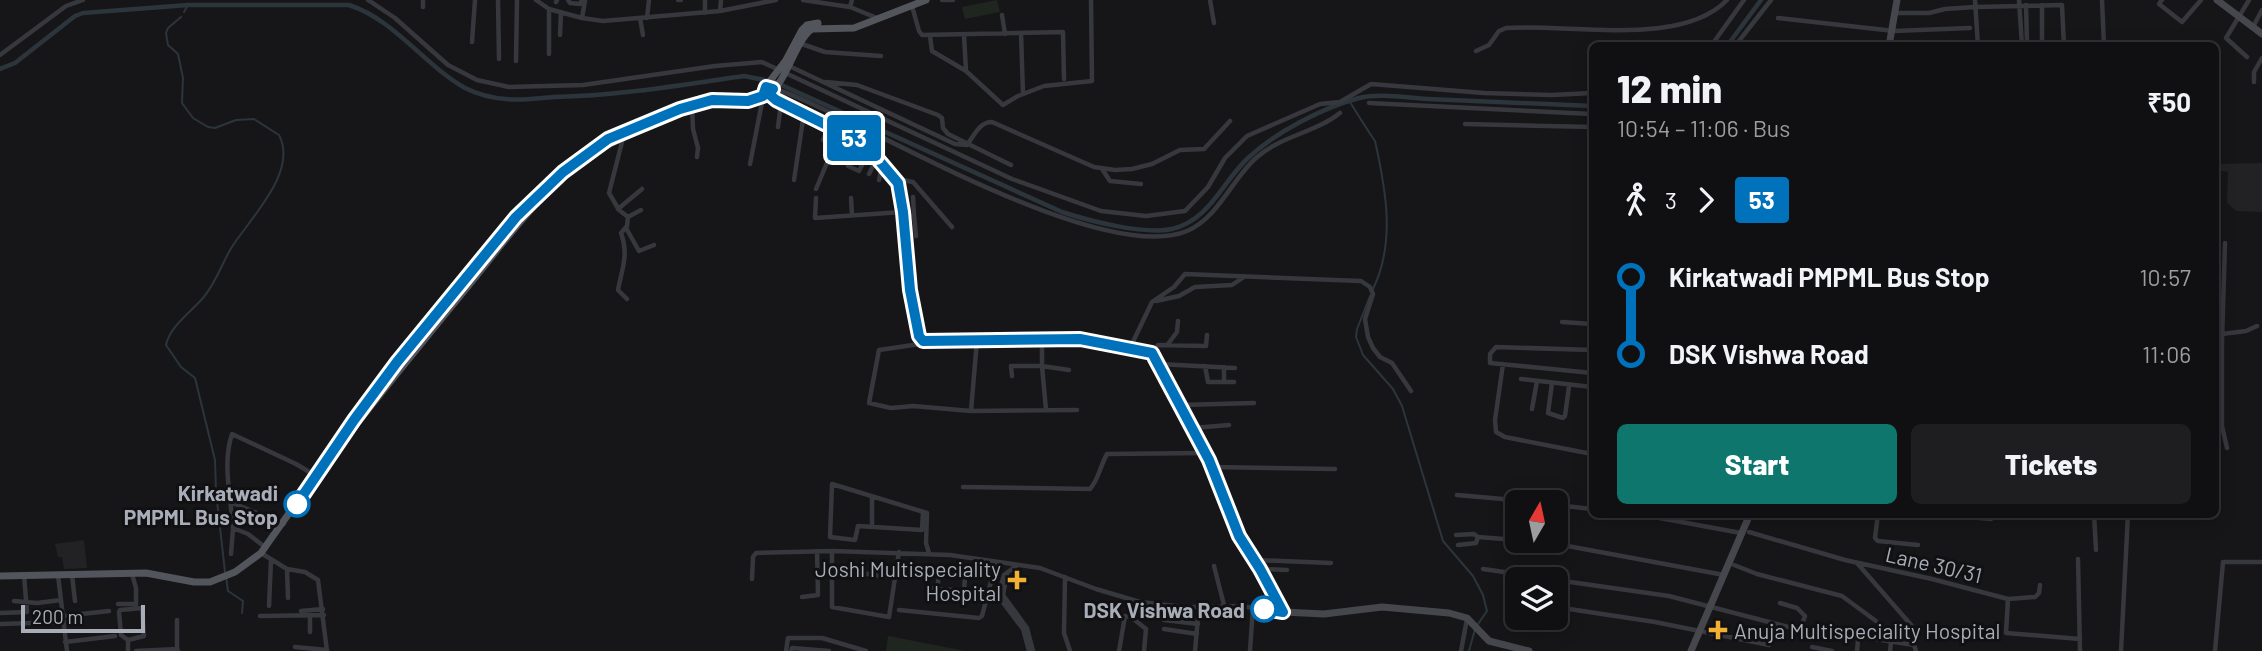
<!DOCTYPE html>
<meta charset="utf-8">
<style>
:root{--surface:#101012;--page:#1e1e20;--text:#f1f3f6;--muted:#9c9d9f;--line:#303032;--accent:#0f766e}
body{margin:0;font-family:Barlow,sans-serif;background:var(--page);color:var(--text);height:100vh;display:flex;flex-direction:column;font-size:26px;white-space:nowrap}
*{box-sizing:border-box;margin:0}
p{font-size:23px;color:var(--muted)}
.icon{flex:none;width:38px;height:38px;fill:none;stroke:currentColor;stroke-width:2;stroke-linecap:round;stroke-linejoin:round}
.map{position:relative;flex:1;overflow:hidden}
.details{position:absolute;left:1589px;top:42px;width:630px;height:476px;display:flex;flex-direction:column;background:var(--surface);border-radius:10px;box-shadow:0 4px 18px #0003,0 0 0 2px var(--line)}
.details>*{flex:none}
.badge{padding:0 14px;border-radius:5px;font-size:24px;line-height:46px}
.needle{width:46px;rotate:9deg}
.controls{position:absolute;left:1505px;top:490px;display:grid;gap:14px}
.controls a{display:grid;place-items:center;width:63px;height:63px;border-radius:10px;background:var(--surface);box-shadow:0 4px 18px #0003,0 0 0 2px var(--line);font-size:35px}
.scale{position:absolute;left:21px;bottom:18px;width:124px;box-sizing:border-box;padding-left:7px;border:4px solid #a8adb8;border-top:0;font-size:19px;line-height:24px;white-space:nowrap;color:#a8adb8;-webkit-text-stroke:5px #111113;paint-order:stroke}
.map>.badge{position:absolute;translate:-50% -50%;box-shadow:0 0 0 4px #fff}
.legs{display:flex;align-items:center;gap:10px;height:77px;padding:0 28px;font-size:23px}
.legs p{margin-inline-start:auto}
.headline{display:flex;align-items:center;justify-content:space-between;height:119px;padding:0 28px}
h1{font-size:38px;font-weight:800;line-height:52px}
.cta{display:flex;gap:14px;margin-top:auto;padding:14px 28px}
.cta a{flex:1;height:80px;border-radius:10px;background:var(--accent);color:#fff;font-size:28px;font-weight:800;line-height:80px;text-align:center}
.cta a+a{background:var(--page);color:var(--text)}
ul{padding:0 28px;list-style:none}
li{display:flex;align-items:center;gap:24px;height:77px;font-size:26px}
li i{display:grid;place-items:center;width:10px;height:100%;margin:0 9px;background:currentColor}
li i::after{content:'';width:18px;height:18px;margin:-9px;border:5px solid;border-radius:50%;background:var(--surface)}
li p{margin-inline-start:auto}
li:first-child i{background:linear-gradient(#0000 50%,currentColor 0)}
li:last-child i{background:linear-gradient(currentColor 50%,#0000 0)}
.map>svg:first-child{display:block}
.built{fill:#222225}
.green{fill:#1e261f}
.lines{fill:none;stroke-linecap:round;stroke-linejoin:round}
.stream{stroke:#2c353c;stroke-width:2}
.canal{stroke:#2c353c;stroke-width:4.5}
.street{stroke:#37383d;stroke-width:4.5}
.secondary{stroke:#45474d;stroke-width:7}
.primary{stroke:#53555c;stroke-width:7}
.line-1-casing{stroke:#fff;stroke-width:16}
.line-1{stroke:#0072bc;stroke-width:10}
.stop-1-dot{fill:#fff;stroke:#0072bc;stroke-width:3.5}
.poi-dot{fill:#f2b134;stroke:#111113;stroke-width:2.5}
.labels{text-anchor:middle;dominant-baseline:central;stroke-width:6;stroke-linejoin:round;paint-order:stroke}
.stop-label{font-size:21px;font-weight:bold;fill:#a8adb8;stroke:#111113;text-anchor:end}
.street-label{font-size:21px;fill:#a8adb8;stroke:#111113}
.poi-label{font-size:21px;fill:#a8adb8;stroke:#111113;text-anchor:end}
</style>
<div class="map">
<svg width="2262" height="651" viewBox="0 0 2262 651">
<rect width="100%" height="100%" fill="#161618"/>
<!-- built -->
<path class="built" d="M2262 163V212L2236 211 2227 202 2228 172 2216 170V164Z
M84 540 87 568 64 569 62 557H58L55 544Z"/>
<!-- green -->
<path class="green" d="M997 0 1000 12 965 19 962 7Z
M888 636H889L965 651H886Z"/>
<g class="lines">
<!-- stream -->
<path class="stream" d="M184 12 188 5
M181 17 168 28 166 33 168 45 178 54 183 78 182 103 193 118 208 127 215 128 236 120 254 119 279 135C299 173 247 221 230 250 221 266 215 284 203 298 191 312 170 326 166 345L181 367 195 378 215 460 216 492 225 572
M1350 102C1358 115 1366 128 1375 141 1386 190 1396 244 1372 291
M1370 296 1357 329 1356 337 1363 355 1393 389 1402 406 1443 541 1473 576 1483 595 1487 611 1478 624
M226 577 228 591 243 601 242 613
M1469 651 1475 629"/>
<!-- canal -->
<path class="canal" d="M1727 46 1761 0
M0 69 15 63 75 16 83 13 188 5H349C395 20 423 64 465 88 477 94 492 98 506 99 521 101 538 98 554 97 617 96 682 85 744 76L775 82 1062 212C1090 221 1144 235 1172 229 1210 220 1222 182 1248 158 1276 132 1322 108 1359 98 1380 93 1407 98 1428 99 1483 101 1538 104 1592 106"/>
<!-- street -->
<path class="street" d="M368 0 395 18 448 65 477 80 509 87 583 85 715 66 762 62 1012 179 1101 211 1146 216 1185 211 1208 187 1225 158 1247 136 1320 104 1340 102 1371 84 1484 93 1552 95 1592 93
M498 0 499 59
M536 0 549 9 582 18 603 21 720 11 776 0
M568 0 570 3 580 4 582 0
M678 0H681
M705 0V13
M803 0 850 7 877 18
M942 0H953
M1210 0 1214 23
M1975 0 1978 46
M2019 0 2022 46
M2102 0 2104 46
M2162 0 2159 4 2182 22 2201 0
M556 2 557 0
M2026 5 2027 43H2057
M2042 5V43
M912 6 919 31 922 35 1063 32 1064 79
M423 7V0
M850 7 852 0
M549 9V54
M720 11 721 0
M1896 13H1929L1945 9 1975 7 2062 5 2064 46
M1002 15 1005 34
M582 18 585 1
M640 18 643 35
M647 18 649 0
M1778 18 1894 31 1970 28
M2253 27 2262 10
M1021 33 1023 94
M560 35 561 12
M964 35 966 71 1003 105 1018 96 1044 86 1092 81 1091 0
M930 36 932 51 966 71
M472 42 475 0
M799 43 825 52 881 56
M1711 46 1744 0
M1735 46 1771 0
M1905 46 1952 42
M1476 51 1489 45 1499 31 1506 28C1569 23 1681 48 1727 0
M0 55 66 6 83 0
M2247 57 2226 38 2249 0
M516 61 517 0
M787 65 955 144 967 145C974 136 979 122 992 122L1094 167 1115 170 1132 169 1152 164 1180 150 1204 149 1230 121
M826 82 857 85 938 115 942 118 943 128 948 134 1011 165
M2254 82V72L2262 58
M775 89C796 95 815 106 834 114 910 149 1110 263 1187 231 1219 217 1232 179 1256 158 1280 136 1315 133 1340 113
M1369 103 1592 114
M692 106 693 129 698 148 697 157
M1465 124 1592 127
M778 127 781 103
M623 138 609 193 619 210 628 217 627 226 621 233C629 254 622 269 618 290L627 299
M823 140 829 126
M750 164 763 97
M848 166 859 171 870 149
M1102 169 1110 181 1141 184
M869 174 877 158
M897 179 913 182 952 227
M794 180 804 113
M879 180 882 165
M816 189 840 132
M913 197 914 215
M816 198 815 218 902 212
M851 198 852 215
M618 209 642 189
M904 216 914 215 916 236
M628 217 641 210
M626 228 639 251 654 245
M2225 243 2222 340V426L2227 448
M1156 301 1179 296 1195 287 1232 285 1244 277
M1562 322 1592 324
M2222 334 2246 331 2257 326
M923 341 920 344 879 350 869 403 891 408 913 406 971 411 977 340
M1168 344 1177 332 1178 321
M1130 348 1152 302 1174 287 1185 274 1361 281 1370 287 1373 294 1365 319 1368 337 1373 348 1380 357 1392 363 1411 391
M1592 350 1496 347 1490 354V363L1592 373
M1152 353 1158 345 1206 346 1207 335
M1159 364 1235 368
M1503 364 1495 420 1496 432 1505 437 1592 454
M1205 366 1208 382H1234
M1012 376 1011 366H1042V340
M1521 379 1592 387
M1224 382V367
M1552 383 1548 413 1563 418 1565 416 1569 386
M1181 405 1254 403
M1532 409 1537 381
M1046 410 1042 366 1069 370
M971 411 1077 410
M1193 428 1229 425
M1212 467 1335 469
M963 487 1090 489C1099 479 1100 466 1107 454L1204 453
M1457 495 1538 502
M230 502 284 524
M1556 505 1592 509
M923 512 922 530 858 526 855 540 830 537 832 484 927 513 926 543 929 553
M1638 514 1741 533
M1878 514 1875 538 1878 541 1918 545
M1934 514 1991 519
M2094 514 2096 550
M872 527V497
M1749 532 1845 560 1932 579 2008 599 2006 633 2080 639
M1456 535 1474 534 1478 537 1517 540
M1526 541 1546 542 1724 575
M1458 545 1476 543 1478 537
M265 547 248 534 233 528C231 497 222 464 232 434L296 464 316 476
M832 551V607L889 617 899 552
M261 553 287 569 305 572 318 580 327 651
M231 554 233 529
M2078 559 2080 651
M1256 560 1331 563
M1857 563 1912 626
M1734 565 1757 574 1842 596 1876 621
M1016 566 1004 575 998 596 1023 629 1029 651
M1214 566 1224 605
M287 569 288 598
M833 569 896 578
M1261 569 1287 570
M1483 569 1553 579
M1007 573 1003 595 1027 628 1033 651
M58 575 67 651
M72 575 75 601
M1065 577 1064 633 1070 651
M752 579 753 557 756 553 832 551 950 555 1040 568 1096 589 1140 602 1184 607 1240 606 1283 612
M1556 580 1669 596 1800 630 1805 616 1797 608 1780 603
M929 588 988 593 996 562
M937 589 939 575
M964 591 965 577
M802 597 818 595 817 551
M2008 599 2035 597 2039 593 2040 585
M14 601 37 603 61 600
M118 604H136V588L132 574
M269 606 271 560
M1556 607 1655 622 1769 645
M899 610 979 618 982 616 988 593
M301 611 323 609
M0 613 27 612 24 575
M63 616 109 611
M260 616 324 615
M1131 617 1146 629 1144 651
M177 620V649
M1164 620 1198 624
M0 624 64 622
M1164 629 1197 634
M310 632V615
M128 640 144 636 142 608 120 610 119 612 121 635 128 640V651
M65 642 115 636
M295 647 327 650
M1812 647 1832 651
M136 651 177 649 178 651
M786 651 788 638H822L866 651
M791 651 792 648 829 651
M1119 651 1125 616 1131 617 1140 602
M1195 651 1199 606
M1250 651 1253 607
M1461 651 1467 619
M1857 651 1858 640 1862 637 1914 645 1916 651
M1890 651 1891 642
M2121 651 2128 514
M2215 651 2223 562H2262"/>
<!-- secondary -->
<path class="secondary" d="M2217 0 2262 34
M1889 46 1897 0
M769 94 865 144 898 183 903 212 910 291 919 336 923 341 1080 339 1152 353 1209 460 1239 536 1260 569 1283 612 1324 614 1382 607 1449 613 1467 618 1489 641 1529 651
M1691 651 1750 514"/>
<!-- primary -->
<path class="primary" d="M763 96 764 89 786 60 802 30 807 25 818 23
M353 423 397 362 516 217 549 184
M0 576 146 573 194 582H210L235 572 261 553C325 460 397 373 469 285 510 235 548 179 606 146 629 133 655 125 679 114 689 110 696 103 707 101 727 96 751 107 769 94 786 83 796 39 812 29L854 28 926 0"/>
</g>
<g class="lines">
<!-- line-1 casing -->
<g class="line-1-casing">
<path id="line-1" d="M297 504 354 420 397 362 516 217 563 172 608 139 680 109 712 100 748 101 763 96 766 87 773 89 769 94 776 100 865 144 898 183 903 212 910 290 919 336 923 341 1080 339 1152 353 1209 460 1239 536 1260 569 1283 612 1264 609"/>
</g>
<!-- line-1 -->
<use href="#line-1" class="line-1"/>
</g>
<!-- markers -->
<g class="stop-1-dot">
<circle cx="297" cy="504" r="12"/>
<circle cx="1264" cy="609" r="12"/>
</g>
<g class="poi-dot">
<path d="M1013.5 569.5h7v7h7v7h-7v7h-7v-7h-7v-7h7z"/>
<path d="M1714.5 619.5h7v7h7v7h-7v7h-7v-7h-7v-7h7z"/>
</g>
<g class="labels">
<!-- stop labels -->
<g class="stop-label">
<text x="278" y="492">Kirkatwadi<tspan x="278" dy="24">PMPML Bus Stop</tspan></text>
<text x="1245" y="609">DSK Vishwa Road</text>
</g>
<!-- street labels -->
<g class="street-label">
<text transform="translate(1934 564) rotate(13)">Lane 30/31</text>
</g>
<!-- poi labels -->
<g class="poi-label">
<text x="1001" y="568">Joshi Multispeciality<tspan x="1001" dy="24">Hospital</tspan></text>
<text x="1734" y="630" text-anchor="start">Anuja Multispeciality Hospital</text>
</g>
</g>
</svg>
<div class="controls">
<a><svg class="needle" viewBox="-14 -14 28 28"><path d="M0-13l5 13h-10z" fill="#e53935"/><path d="M0 13l5-13h-10z" fill="#9c9d9f"/></svg></a>
<a><svg class="icon" aria-label="layers" viewBox="0 0 24 24"><path d="M12 4l9 5-9 5-9-5zM3 14l9 5 9-5"/></svg></a>
</div>
<div class="scale">200 m</div>
<b class="badge" style="left:854px;top:138px;background:#0072bc;color:#fff">53</b>
<section class="details">
<div class="headline"><div><h1>12 min</h1><p>10:54 – 11:06 · Bus</p></div><b>₹50</b></div>
<div class="legs"><svg class="icon" aria-label="walk" viewBox="0 0 24 24"><circle cx="13" cy="4" r="2"/><path d="M13 8l-2 6 4 7M11 14l-3 7M7 12l3-4h3l4 4"/></svg>3<svg class="icon" aria-label="forward" viewBox="0 0 24 24"><path d="M9 5l7 7-7 7"/></svg><b class="badge" style="background:#0072bc;color:#fff">53</b></div>
<ul>
<li><i style="color:#0072bc"></i><b>Kirkatwadi PMPML Bus Stop</b><p>10:57</p></li>
<li><i style="color:#0072bc"></i><b>DSK Vishwa Road</b><p>11:06</p></li>
</ul>
<div class="cta"><a>Start</a><a>Tickets</a></div>
</section>
</div>
